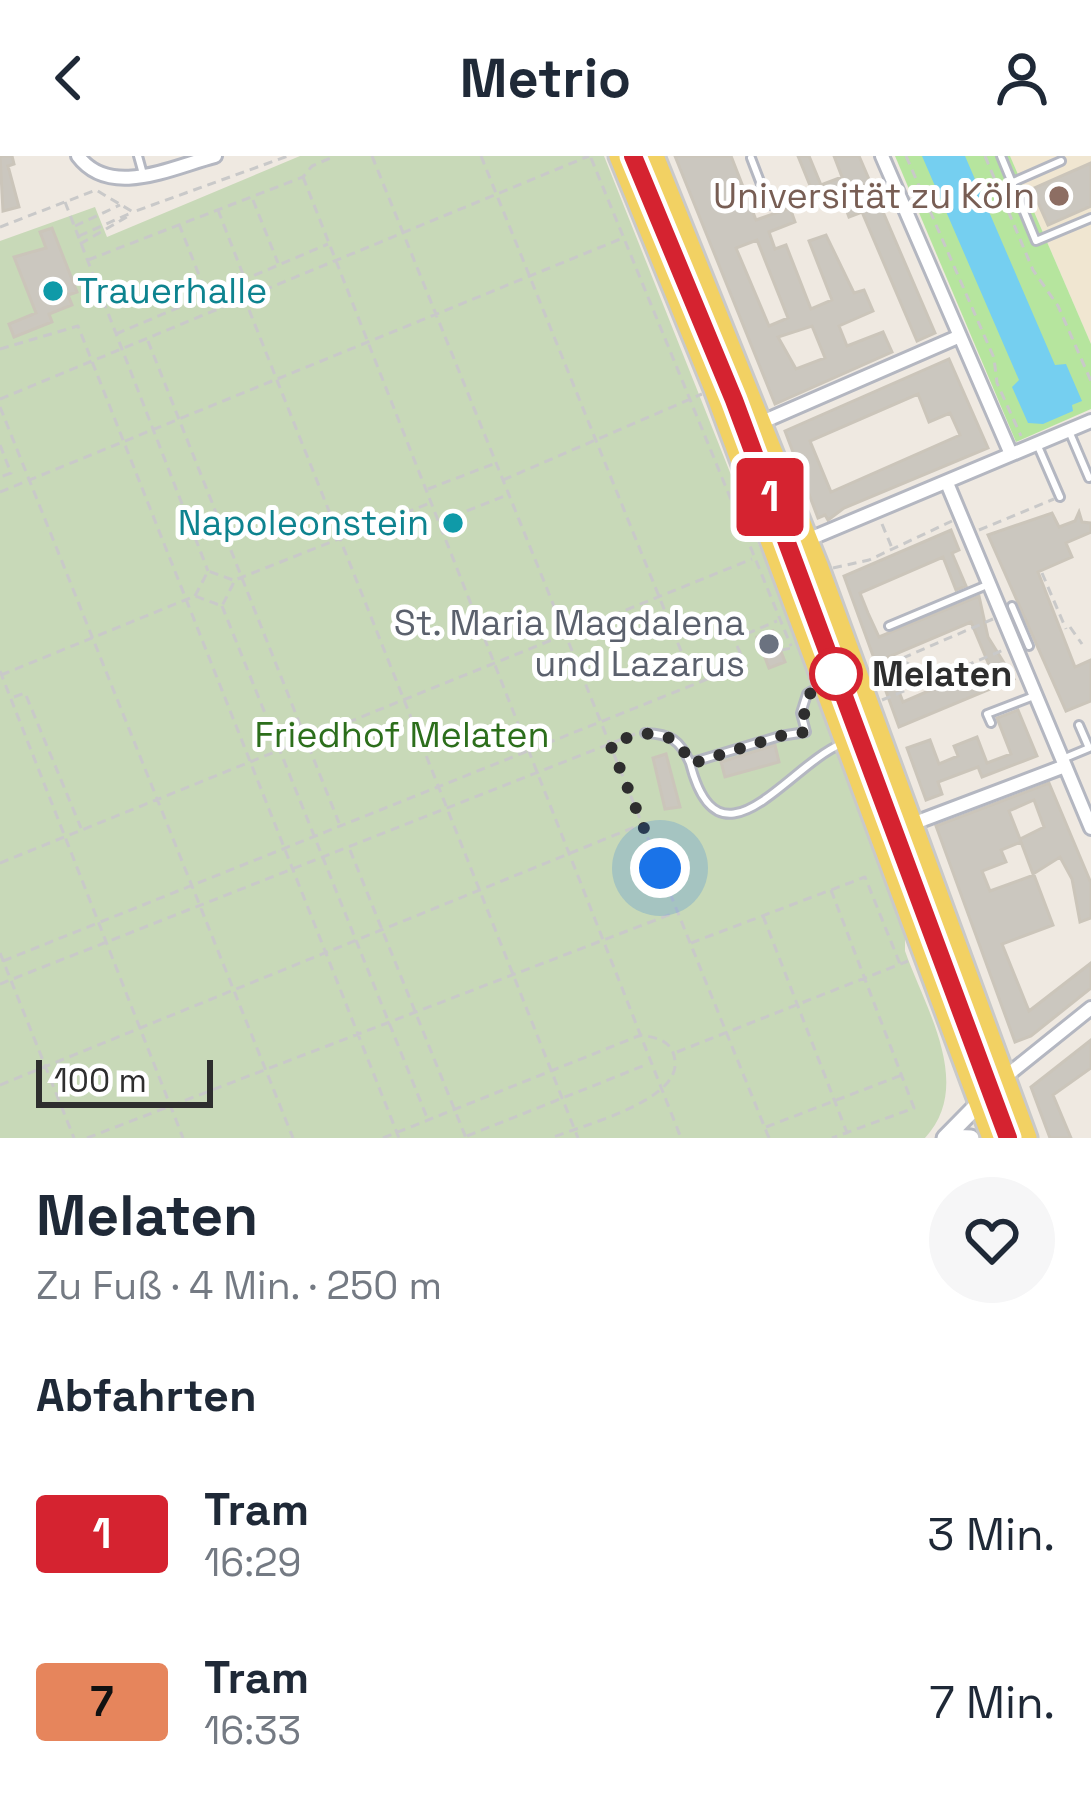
<!DOCTYPE html>
<html lang="de">
<meta charset="utf-8">
<style>
:root{--surface:#fff;--page:#f6f6f7;--text:#1f2937;--muted:#747a83}
body{margin:0;font-family:"Space Grotesk",sans-serif;background:var(--page);color:var(--text);height:100vh;display:flex;flex-direction:column;font-size:45px;white-space:nowrap}
*{box-sizing:border-box;margin:0}
p{font-size:39px;color:var(--muted)}
.icon{flex:none;width:66px;height:66px;fill:none;stroke:currentColor;stroke-width:2;stroke-linecap:round;stroke-linejoin:round}
.map{position:relative;height:982px;overflow:hidden}
.side{display:flex;flex-direction:column;background:var(--surface);flex:1}
.side>*{flex:none}
.badge{padding:0 24px;border-radius:9px;font-size:42px;line-height:78px}
.scale{position:absolute;left:36px;bottom:30px;width:177px;box-sizing:border-box;padding-left:12px;border:6px solid #2e2e2e;border-top:0;font-size:33px;line-height:42px;white-space:nowrap;color:#2e2e2e;-webkit-text-stroke:9px #fff;paint-order:stroke}
.you{position:absolute;width:60px;height:60px;margin:-30px;border:9px solid #fff;border-radius:50%;background:#1a73e8;box-shadow:0 0 0 18px #1a73e833}
.map>.badge{position:absolute;translate:-50% -50%;box-shadow:0 0 0 6px #fff}
h2{padding:0 36px;font-size:45px;line-height:108px}
.round{display:grid;place-items:center;flex:none;width:126px;height:126px;border-radius:63px;background:var(--page)}
.headline{display:flex;align-items:center;justify-content:space-between;height:204px;padding:0 36px}
h1{font-size:57px;font-weight:600;line-height:90px}
ul{padding:0;list-style:none}
li{display:flex;align-items:center;gap:36px;height:168px;padding:0 36px}
li div{flex:1}
li b{display:block;font-size:45px}
li em{font-style:normal}
li .badge{min-width:132px;font-weight:700;text-align:center}
header{display:flex;justify-content:space-between;align-items:center;height:156px;padding:0 36px;background:var(--surface);font-size:54px;font-weight:600}
.map>svg:first-child{display:block}
.education{fill:#f0e6d1}
.green{fill:#b6e59e}
.cemetery{fill:#c8d9b8}
.water{fill:#75cff0}
.building{fill:#cbc7bf;stroke:#cbc5ba;stroke-width:3;fill-rule:evenodd}
.lines{fill:none;stroke-linecap:round;stroke-linejoin:round}
.service-casing{stroke:#b4b7c1;stroke-width:12}
.minor-casing{stroke:#b4b7c1;stroke-width:18}
.tertiary-casing{stroke:#b4b7c1;stroke-width:21}
.primary-casing{stroke:#c9c9c9;stroke-width:27}
.path{stroke:#c9c9c9;stroke-width:3;stroke-dasharray:9 6;stroke-linecap:butt}
.service{stroke:#fff;stroke-width:6}
.minor{stroke:#fff;stroke-width:12}
.tertiary{stroke:#fff;stroke-width:15}
.primary{stroke:#f2d163;stroke-width:21}
.tram{stroke:#a3a6b8;stroke-width:3}
.line-casing{stroke:#fff;stroke-width:27}
.line{stroke:#d52330;stroke-width:18}
.walk{stroke:#2e2e2e;stroke-width:12;stroke-dasharray:0 21.6}
.education-dot{fill:#8d6e63;stroke:#fff;stroke-width:4.5}
.culture-dot{fill:#0f9aa8;stroke:#fff;stroke-width:4.5}
.worship-dot{fill:#6b7280;stroke:#fff;stroke-width:4.5}
.stop-dot{fill:#fff;stroke:#d52330;stroke-width:6}
.labels{text-anchor:middle;dominant-baseline:central;stroke-width:10;stroke-linejoin:round;paint-order:stroke}
.education-label{font-size:36px;fill:#785e54;stroke:#fff;text-anchor:end}
.culture-label{font-size:36px;fill:#0d838f;stroke:#fff;text-anchor:start}
.worship-label{font-size:36px;fill:#5b616d;stroke:#fff;text-anchor:end}
.stop-label{font-size:36px;font-weight:bold;fill:#2e2e2e;stroke:#fff;text-anchor:start}
.park-label{font-size:36px;fill:#2c6e1b;stroke:#fff}
</style>
<header><svg class="icon" aria-label="back" viewBox="0 0 24 24"><path d="M15 5l-7 7 7 7"/></svg>Metrio<svg class="icon" aria-label="person" viewBox="0 0 24 24"><circle cx="12" cy="8" r="4"/><path d="M4 21q1-7 8-7t8 7"/></svg></header>
<div class="map">
<svg width="1091" height="982" viewBox="0 0 1091 982">
<rect width="100%" height="100%" fill="#efe9e1"/>
<!-- education -->
<path class="education" d="M1010 0H1091V188L1052 97Z"/>
<!-- green -->
<path class="green" d="M895 0H1010L1091 188V253L1016 286Z"/>
<!-- cemetery -->
<path class="cemetery" d="M300 0H604L798 487 905 778V795C926 854 974 929 925 982H0V85L95 51 107 81Z"/>
<!-- water -->
<path class="water" d="M922 0H965L1055 209 1066 208 1082 245 1072 249 1073 255 1043 268 1028 267 1012 231 1019 224Z"/>
<!-- building -->
<path class="building" d="M0 0H12L14 8 8 10 19 51 3 55Z
M675 0H731L756 64 790 52 795 66 769 76 775 93 786 89 811 153 832 144 809 85 826 79 854 137 864 134 873 155 839 170 847 190 883 176 892 196 775 248ZM757 84 788 162 769 170 736 92ZM812 170 825 202 796 213 778 181Z
M798 0H809L821 29 842 21 834 0H859L935 177 917 185 862 56 849 61 839 34 801 47 797 38 811 32Z
M1091 7V50L1048 69 1032 33Z
M52 72 77 136 68 139 72 149 49 158 52 166 14 181 9 168 36 157 14 101 46 92 40 76Z
M949 203 988 292 844 352 828 364 825 359 818 362 785 275ZM918 238 929 266 950 257 960 279 831 336 810 285Z
M1079 356 1082 366 1091 367V376L1066 387 1072 401 1038 416 1075 511 1091 504V545L1066 555 988 379 1052 357 1059 371 1075 365Z
M951 374 959 394 952 397 966 430 956 434 943 401 860 437 868 457 879 481 979 440 988 481 1014 523 899 571 844 420ZM971 466 989 509 903 546 886 502Z
M773 475 785 506 769 512 757 481Z
M1018 554 1037 600 982 621 978 611 938 626 942 638 926 644 907 592 930 584 939 608 958 600 954 590 977 581 987 607 1011 598 997 562Z
M775 589 779 606 725 621 721 606Z
M666 598 680 651 665 653 653 602Z
M1049 627 1091 727V762L1080 766 1072 723 1060 701 1033 718 1021 686 1001 694 1006 706 982 715 990 735 1034 719 1053 769 1002 788 1029 855 1091 807V832L1031 880 1015 886 936 670ZM1034 644 1044 671 1020 683 1009 655Z
M1091 884V912L1053 939 1071 982H1050L1031 931Z"/>
<g class="lines">
<!-- service casing -->
<g class="service-casing">
<path id="service" d="M138 0 143 18
M1001 0 1036 85 1091 62
M751 2 769 49
M1011 27 1061 5
M1069 275 1089 322
M1037 288 1060 341
M1012 450 1029 490
M889 470 987 429
M991 567 987 558 1034 540
M645 577C671 578 680 584 690 607L780 580 806 576 801 557 807 538 822 529
M1065 602 1089 592 1079 569
M690 607C719 721 787 611 841 588"/>
</g>
<!-- minor casing -->
<g class="minor-casing">
<path id="minor" d="M78 0C110 43 172 11 215 0
M882 0 1011 298
M760 267 960 180
M947 327 1091 672
M807 384 1091 265
M912 668 1065 610
M1005 921 1091 852"/>
</g>
<!-- tertiary casing -->
<g class="tertiary-casing">
<path id="tertiary" d="M946 981 971 982
M945 982 1005 921"/>
</g>
<!-- primary casing -->
<g class="primary-casing">
<path id="primary" d="M620 0 715 233 993 982
M653 0 818 412 1026 982"/>
</g>
<!-- path -->
<path class="path" d="M372 0 769 982
M481 0 694 527
M906 0 994 202 997 227 1021 280
M985 0 1033 114 1058 150 1091 225
M591 2 791 490
M303 21 681 982
M253 44 278 107
M65 46 208 415
M218 54 244 121
M179 68 206 137
M75 70 120 49
M0 71 96 34 133 56 288 0
M79 80 131 57
M80 88 132 58
M88 104 303 21 312 10 335 0
M238 126 578 982
M116 178 328 88
M148 185 339 667
M0 193 78 170 399 982
M0 243 589 0
M0 251 293 982
M0 289 11 317 0 321
M503 324 702 238
M428 333 496 307
M0 336 623 82
M439 366 507 339
M882 368 892 392
M979 374 1054 343
M833 412 869 404 952 365
M1042 417 1066 473
M195 440 208 415 233 424
M222 450 428 964
M1070 471 1082 488
M781 494 792 492
M901 504 935 521
M875 514 993 463
M0 515 183 982
M1 519 195 440 222 450 235 424 430 347
M14 541 25 537 81 672
M882 544 1006 493
M350 694 466 982
M0 707 752 403
M831 734 914 952 832 982
M763 760 849 982
M691 787 865 721 900 808
M0 797 74 982
M3 805 745 508 734 483 777 465
M0 828 635 578
M677 896 908 805
M0 929 642 668
M766 971 902 919
M467 980 648 908
M87 982 674 757
M383 982 641 879C658 882 673 885 675 905 680 945 583 969 551 982"/>
<!-- service -->
<use href="#service" class="service"/>
<!-- minor -->
<use href="#minor" class="minor"/>
<!-- tertiary -->
<use href="#tertiary" class="tertiary"/>
<!-- primary -->
<use href="#primary" class="primary"/>
<!-- tram -->
<path class="tram" d="M633 0 733 244 1008 982"/>
</g>
<g class="lines">
<!-- line casing -->
<g class="line-casing">
<path id="line" d="M633 0 734 244 1008 982"/>
</g>
<!-- line -->
<use href="#line" class="line"/>
<!-- walk -->
<path class="walk" d="M660 712 610 588C645 574 673 569 691 608L780 580 806 576C799 547 812 526 836 518"/>
</g>
<!-- markers -->
<circle class="education-dot" cx="1059" cy="40" r="12"/>
<g class="culture-dot">
<circle cx="53" cy="135" r="12"/>
<circle cx="453" cy="367" r="12"/>
</g>
<circle class="worship-dot" cx="769" cy="488" r="12"/>
<circle class="stop-dot" cx="836" cy="518" r="24"/>
<g class="labels">
<!-- education labels -->
<g class="education-label">
<text x="1035" y="40">Universität zu Köln</text>
</g>
<!-- culture labels -->
<g class="culture-label">
<text x="77" y="135">Trauerhalle</text>
<text x="429" y="367" text-anchor="end">Napoleonstein</text>
</g>
<!-- worship labels -->
<g class="worship-label">
<text x="745" y="467">St. Maria Magdalena<tspan x="745" dy="41">und Lazarus</tspan></text>
</g>
<!-- stop labels -->
<g class="stop-label">
<text x="872" y="518">Melaten</text>
</g>
<!-- park labels -->
<g class="park-label">
<text x="402" y="579">Friedhof Melaten</text>
</g>
</g>
</svg>
<div class="scale">100 m</div>
<div class="you" style="left:660px;top:712px"></div>
<b class="badge" style="left:770px;top:341px;background:#d52330;color:#fff">1</b>
</div>
<section class="side">
<div class="headline"><div><h1>Melaten</h1><p>Zu Fuß · 4 Min. · 250 m</p></div><a class="round"><svg class="icon" aria-label="heart" viewBox="0 0 24 24"><path d="M12 20l-8-8c-3-5 5-10 8-4 3-6 11-1 8 4z"/></svg></a></div>
<h2>Abfahrten</h2>
<ul>
<li><span class="badge" style="background:#d52330;color:#fff">1</span><div><b>Tram</b><p>16:29</p></div><em>3 Min.</em></li>
<li><span class="badge" style="background:#e6855c;color:#111">7</span><div><b>Tram</b><p>16:33</p></div><em>7 Min.</em></li>
</ul>
</section>
